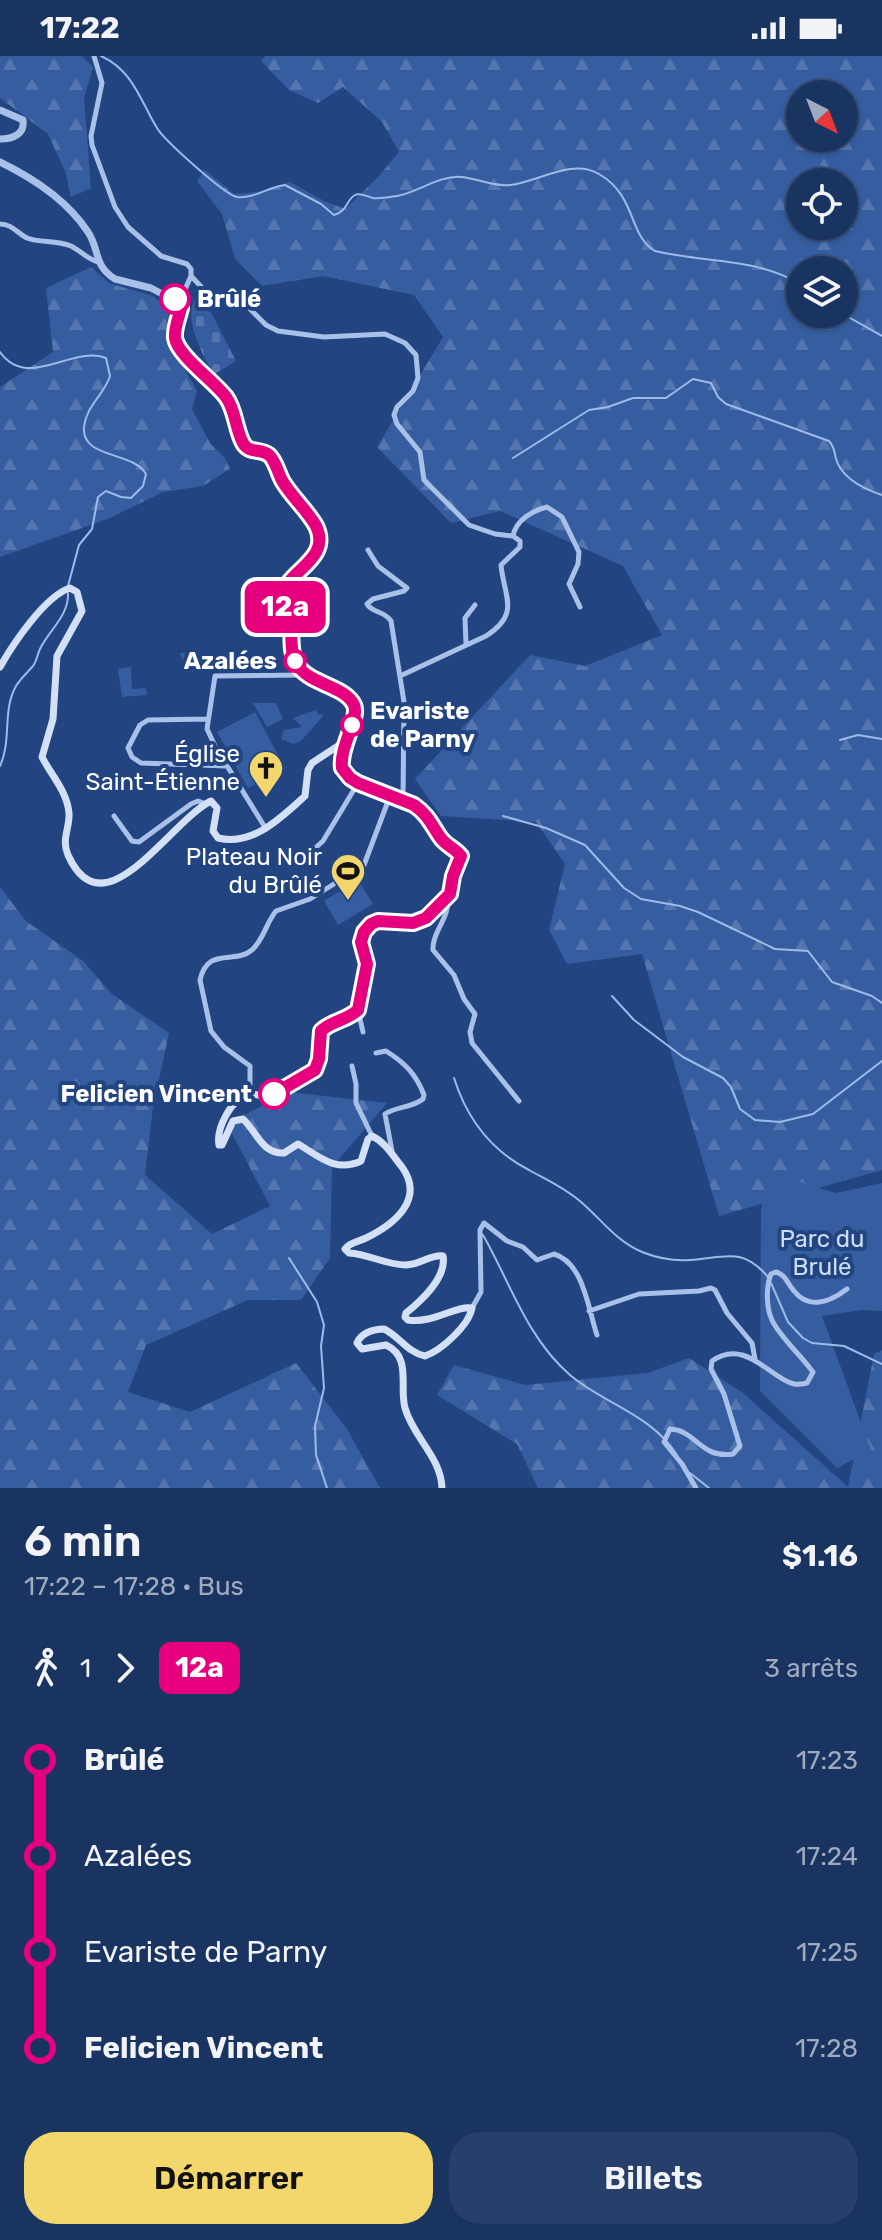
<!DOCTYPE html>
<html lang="fr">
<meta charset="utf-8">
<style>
:root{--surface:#1a3462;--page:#273f6b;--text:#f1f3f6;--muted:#9faabe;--line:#384f77;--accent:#f3d76c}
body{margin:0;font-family:Rubik,sans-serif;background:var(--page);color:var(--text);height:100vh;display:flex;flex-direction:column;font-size:30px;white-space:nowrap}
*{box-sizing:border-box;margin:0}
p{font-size:26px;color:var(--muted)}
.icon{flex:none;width:44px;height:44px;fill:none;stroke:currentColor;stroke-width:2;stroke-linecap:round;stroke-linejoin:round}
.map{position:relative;height:1432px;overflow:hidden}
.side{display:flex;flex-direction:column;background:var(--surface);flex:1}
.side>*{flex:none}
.badge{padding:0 16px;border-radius:12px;font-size:28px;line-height:52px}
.needle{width:52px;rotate:138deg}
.controls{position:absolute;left:786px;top:24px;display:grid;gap:16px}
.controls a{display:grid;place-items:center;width:72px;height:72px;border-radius:50%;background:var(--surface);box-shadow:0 2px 6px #0004,0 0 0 2px var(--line);font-size:40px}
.map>.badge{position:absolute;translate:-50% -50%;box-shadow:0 0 0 4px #fff}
.legs{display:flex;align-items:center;gap:12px;height:88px;padding:0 24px;font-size:26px}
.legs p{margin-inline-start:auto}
.headline{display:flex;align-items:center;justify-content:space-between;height:136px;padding:0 24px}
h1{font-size:44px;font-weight:600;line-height:60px}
.action{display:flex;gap:16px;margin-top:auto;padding:16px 24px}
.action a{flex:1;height:92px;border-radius:32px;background:var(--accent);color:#111;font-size:32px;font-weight:600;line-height:92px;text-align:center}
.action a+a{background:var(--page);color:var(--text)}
ul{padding:0 24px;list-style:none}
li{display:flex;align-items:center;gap:28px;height:96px;font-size:30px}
li i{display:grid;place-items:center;width:12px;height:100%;margin:0 10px;background:currentColor}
li i::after{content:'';width:20px;height:20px;margin:-10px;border:6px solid;border-radius:50%;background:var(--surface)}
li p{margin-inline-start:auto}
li:first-child i{background:linear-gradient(#0000 50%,currentColor 0)}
li:last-child i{background:linear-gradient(currentColor 50%,#0000 0)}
.status{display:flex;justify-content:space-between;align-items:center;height:56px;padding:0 40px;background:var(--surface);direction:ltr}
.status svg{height:22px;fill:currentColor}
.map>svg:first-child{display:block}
.forest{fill:url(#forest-firs);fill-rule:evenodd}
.cemetery{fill:url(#cemetery-stones)}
.green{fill:#365da0}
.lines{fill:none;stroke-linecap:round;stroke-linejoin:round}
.stream{stroke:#9dbbe9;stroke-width:2}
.minor{stroke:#a9c1e8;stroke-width:5}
.tertiary{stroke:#a9c1e8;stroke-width:7}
.secondary{stroke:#d4e0f6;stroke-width:7}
.line-1-casing{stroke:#fff;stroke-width:18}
.line-1{stroke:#e6007e;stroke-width:12}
.stop-1-dot{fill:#fff;stroke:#e6007e;stroke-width:4}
.labels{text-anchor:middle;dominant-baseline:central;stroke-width:8;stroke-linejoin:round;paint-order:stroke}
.stop-label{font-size:24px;font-weight:bold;fill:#fff;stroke:#224582;text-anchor:start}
.poi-label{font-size:24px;fill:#fff;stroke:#224582;text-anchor:end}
.park-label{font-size:24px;fill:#cdddf6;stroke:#224582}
</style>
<div class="status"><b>17:22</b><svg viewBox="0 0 49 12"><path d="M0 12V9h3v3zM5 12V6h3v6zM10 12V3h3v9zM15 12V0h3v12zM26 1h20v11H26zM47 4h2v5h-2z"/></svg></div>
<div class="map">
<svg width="882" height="1432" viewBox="0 0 882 1432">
<defs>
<pattern id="forest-firs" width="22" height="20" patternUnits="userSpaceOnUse" patternTransform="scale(2)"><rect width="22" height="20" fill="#365da0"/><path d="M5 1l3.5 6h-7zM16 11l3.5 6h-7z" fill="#5475ae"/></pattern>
<pattern id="cemetery-stones" width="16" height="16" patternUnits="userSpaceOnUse" patternTransform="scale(2)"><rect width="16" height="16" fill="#365da0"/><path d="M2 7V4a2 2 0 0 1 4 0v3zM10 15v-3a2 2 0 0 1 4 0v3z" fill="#5475ae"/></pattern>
</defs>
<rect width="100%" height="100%" fill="#224582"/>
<!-- forest -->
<path class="forest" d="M0 0H82L93 11 84 42 91 132 71 141 65 115 48 78 0 42Z
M265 0H882V1114L719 1160 642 898 567 908 549 874 565 808 536 766 441 760 415 723 530 599 585 610 662 579 623 510 500 455 451 467 377 391 443 281 414 239 323 220 262 230 235 203 222 158 197 125 205 114 234 138 257 136 290 126 324 145 345 153 379 120 399 96 382 66 343 31 318 47 289 34 261 5ZM800 38H844V82H800ZM800 126H844V170H800ZM800 214H844V258H800Z
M91 211 109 227 153 240 168 253 171 288 197 335 192 353 210 387 225 402 230 413 203 430 163 436 110 462 0 501V331L53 296 46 232Z
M0 831 26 865 83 905 112 938 169 977 153 1052 145 1119 212 1178 270 1150 227 1068 289 1036 387 1047 332 1111 330 1202 301 1244H248L146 1289 128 1336 190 1356 296 1307 347 1373 380 1432H0Z
M882 1294V1432H538L517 1388 437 1339 454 1309 525 1329 648 1317 689 1302 743 1337 848 1431 874 1298Z"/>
<!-- cemetery -->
<path class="cemetery" d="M195 242 212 258 236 305 213 319C203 297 183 266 195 242Z"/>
<!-- green -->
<path class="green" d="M180 597H199L200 617 185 614Z
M131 611 132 633 146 632 147 639 122 641 118 613Z
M253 647H276L283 663 267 671Z
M316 654 318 658 324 659 301 685 293 688 281 683 284 674 302 671 293 662Z
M255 656 285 712 248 732 217 676Z
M358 824 373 848 338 869 324 845Z
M774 1118 836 1137 882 1127V1255L861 1254 822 1260 871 1394 837 1412 760 1335 761 1156 764 1135Z"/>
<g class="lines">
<!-- stream -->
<path class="stream" d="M101 0C133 14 141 46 157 72 164 84 225 139 237 141 254 143 268 131 285 129L321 148 334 159C348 155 346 144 355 139 360 136 368 141 373 142 380 143 390 141 397 140 419 136 439 119 462 121 479 123 493 131 510 129 538 126 572 102 599 118 637 140 628 179 655 195 705 207 754 201 800 228
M843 258 882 280
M0 296C28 335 71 289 106 302L110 320C104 339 86 350 84 371 81 403 133 395 146 418L143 430 131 442 121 441 106 435 98 441 92 473 79 489 68 530
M513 402 589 354 608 351 633 342H666L693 323 711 327 718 341 726 348 829 385C835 392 834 395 836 403 842 423 864 433 882 439
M840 684 858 679 882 683
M0 710C12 684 2 655 16 630 21 622 27 617 33 610 37 605 37 599 40 593 49 574 69 560 68 537
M503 760 546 772 585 789 624 832 641 843 680 850 698 856 775 893 808 895 832 926 872 940 882 947
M612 940 634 964 683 1001 723 1022 731 1031 740 1053 755 1064 780 1066 813 1058 882 1005
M454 1022C467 1063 490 1094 529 1114 547 1124 565 1132 581 1146 601 1163 617 1186 642 1196 657 1202 675 1205 690 1204 725 1202 742 1190 768 1221
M483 1179C510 1226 527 1282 570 1319 604 1348 651 1358 677 1399
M289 1202 317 1246 324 1269 321 1290 324 1332 315 1370 316 1399 327 1432
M771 1227 788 1266 803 1282 812 1287 844 1290 882 1308
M690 1417 709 1432"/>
<!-- minor -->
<path class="minor" d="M94 0 102 27 91 80 92 89 115 151 128 171 161 200 187 208 191 213V220L179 247
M0 168C12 168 17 177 27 182 40 187 56 184 71 190 81 195 87 203 98 206
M191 220 207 237 249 252 266 269 278 275 324 281 385 278 405 287 416 299 418 322 413 335 397 351 394 359 397 368 420 396 424 424 469 469 495 478 513 480 520 485V491L501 509C504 541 521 558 486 580L400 620
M513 480C516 464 532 455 547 451L562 461 579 496 578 508 569 528 580 551
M368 494 378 510 407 532 404 535 373 543 367 548C372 557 385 555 391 565L404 646 403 744
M466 588 465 562 475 549
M207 663 148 664 140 669 128 692 132 701 141 707 227 710
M114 760 132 785 139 786 191 748 198 745 206 748
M266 773 216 692 207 673 215 620 307 619
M301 805 323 785 358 727
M447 842C451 861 432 875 433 894L454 919 464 943 475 958 470 976 472 987 519 1045
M358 954 363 976
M376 997 386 995C405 1007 416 1018 424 1039L423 1043C412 1052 397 1050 385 1058L392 1095
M352 1010 356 1028V1047L372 1080
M250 1038V1010L224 991 211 975 200 924C208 890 234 909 252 894 264 883 266 867 276 855L310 843 364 809 390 740
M472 1252 481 1236 480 1174 484 1167 507 1185 523 1191 537 1204 554 1198C584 1207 588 1253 597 1279
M589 1255 639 1238 699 1235 711 1232 715 1234 727 1257 752 1287 755 1303
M696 1432 682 1408 664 1386 670 1373C696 1374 700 1403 733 1398L740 1390 724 1338 711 1313 712 1305C745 1281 771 1323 794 1328 799 1329 803 1328 807 1327L813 1316 809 1311C799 1298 778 1278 772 1264 766 1252 766 1230 771 1218L776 1216C786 1219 787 1227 794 1235 809 1254 830 1246 847 1233"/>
<!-- tertiary -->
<path class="tertiary" d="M0 54 23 64C25 78 13 83 0 83
M0 106C33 122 67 144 88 176 100 194 93 209 115 223L151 232 179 247C182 259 173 270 176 282 179 299 211 324 223 337 236 352 233 372 243 387 250 398 261 393 269 400 276 406 278 419 283 427 293 443 313 458 318 476 326 505 289 513 283 536 281 547 288 556 290 566 292 578 290 590 294 602 304 628 354 632 356 655 356 666 348 679 343 689"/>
<!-- secondary -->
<path class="secondary" d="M0 611C13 588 45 540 70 532L77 536 82 555 57 600 53 663 42 701C51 719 67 735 69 757 70 772 61 783 68 799 104 879 170 765 211 745L217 752 213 775 218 782C252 791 282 761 305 740L308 714 312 707 341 688 343 689 342 712 350 722 414 749 423 755 432 766 441 782 460 798V807L453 820 450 838 426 862 413 867 378 865 368 872 361 886 367 908 358 954 344 964 329 968 321 975C318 987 322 1001 316 1012 311 1021 278 1039 268 1040 262 1041 255 1037 249 1039 231 1042 216 1073 219 1089H222L233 1065 243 1063C257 1076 262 1098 284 1097L298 1088C319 1100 335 1117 361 1105L368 1083 372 1080C385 1086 393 1100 402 1111 425 1143 395 1168 366 1182 358 1186 350 1186 345 1193L349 1197C369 1198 386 1209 406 1209 420 1209 431 1198 443 1200 447 1221 421 1245 406 1257L405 1261 408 1264C433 1268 456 1249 472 1252 469 1269 442 1294 425 1300 408 1297 399 1280 384 1273 373 1273 361 1277 357 1287L362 1293 386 1289C412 1301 399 1330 405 1352 413 1381 441 1401 442 1432"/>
</g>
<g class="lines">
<!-- line-1 casing -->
<g class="line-1-casing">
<path id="line-1" d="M175 243 181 252C179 261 174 272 175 282 178 300 214 325 226 341 236 355 235 372 243 387 249 398 260 392 269 399 276 405 278 418 283 426 292 441 307 454 316 470 333 505 282 516 283 542 283 550 288 557 290 565 293 579 289 594 296 607 308 629 345 629 354 649 360 662 339 691 342 712L350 722 358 727 414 749C428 759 431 768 440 781 446 790 455 792 461 800L453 820 450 838 426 862 413 867 378 865 371 868 364 876 361 886 367 908 358 954C346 965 331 965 321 975L319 1003 315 1014 274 1038"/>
</g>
<!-- line-1 -->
<use href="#line-1" class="line-1"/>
</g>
<!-- icons -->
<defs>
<g id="church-pin" transform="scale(1.8)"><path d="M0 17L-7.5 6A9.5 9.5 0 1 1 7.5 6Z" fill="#f3d76c" stroke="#224582"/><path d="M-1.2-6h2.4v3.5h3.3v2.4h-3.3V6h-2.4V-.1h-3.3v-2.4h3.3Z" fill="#111"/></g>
<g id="stadium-pin" transform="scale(1.8)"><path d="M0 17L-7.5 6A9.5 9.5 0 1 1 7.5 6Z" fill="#f3d76c" stroke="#224582"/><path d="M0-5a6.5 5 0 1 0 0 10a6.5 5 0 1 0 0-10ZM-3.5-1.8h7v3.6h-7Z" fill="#111"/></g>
</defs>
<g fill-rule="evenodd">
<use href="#church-pin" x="266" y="712"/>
<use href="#stadium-pin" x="348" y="815"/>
</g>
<!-- markers -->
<g class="stop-1-dot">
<circle cx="175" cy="243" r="14"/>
<circle cx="295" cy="605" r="10"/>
<circle cx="352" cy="669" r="10"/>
<circle cx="274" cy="1038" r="14"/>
</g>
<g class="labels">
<!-- stop labels -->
<g class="stop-label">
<text x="197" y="243">Brûlé</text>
<text x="277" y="605" text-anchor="end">Azalées</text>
<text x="370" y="655">Evariste<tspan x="370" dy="28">de Parny</tspan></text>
<text x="252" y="1038" text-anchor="end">Felicien Vincent</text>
</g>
<!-- poi labels -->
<g class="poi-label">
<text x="240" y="698">Église<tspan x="240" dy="28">Saint-Étienne</tspan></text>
<text x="322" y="801">Plateau Noir<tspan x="322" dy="28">du Brûlé</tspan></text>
</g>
<!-- park labels -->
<g class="park-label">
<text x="822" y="1183">Parc du<tspan x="822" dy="28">Brulé</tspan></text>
</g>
</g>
</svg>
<div class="controls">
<a><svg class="needle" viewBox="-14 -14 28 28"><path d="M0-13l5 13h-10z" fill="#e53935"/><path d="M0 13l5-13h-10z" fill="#9faabe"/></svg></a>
<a><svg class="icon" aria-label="locate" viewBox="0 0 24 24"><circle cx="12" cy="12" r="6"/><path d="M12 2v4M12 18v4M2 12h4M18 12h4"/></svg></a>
<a><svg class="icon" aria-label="layers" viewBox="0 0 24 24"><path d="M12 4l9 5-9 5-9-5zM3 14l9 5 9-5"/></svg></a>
</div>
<b class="badge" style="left:285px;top:551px;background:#e6007e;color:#fff">12a</b>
</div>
<section class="side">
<div class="headline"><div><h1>6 min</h1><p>17:22 – 17:28 · Bus</p></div><b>$1.16</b></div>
<div class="legs"><svg class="icon" aria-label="walk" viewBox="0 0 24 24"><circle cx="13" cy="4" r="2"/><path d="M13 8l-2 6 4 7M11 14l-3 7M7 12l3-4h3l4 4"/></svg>1<svg class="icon" aria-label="forward" viewBox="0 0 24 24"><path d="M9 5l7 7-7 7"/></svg><b class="badge" style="background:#e6007e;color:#fff">12a</b><p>3 arrêts</p></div>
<ul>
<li><i style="color:#e6007e"></i><b>Brûlé</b><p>17:23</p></li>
<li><i style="color:#e6007e"></i><span>Azalées</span><p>17:24</p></li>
<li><i style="color:#e6007e"></i><span>Evariste de Parny</span><p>17:25</p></li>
<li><i style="color:#e6007e"></i><b>Felicien Vincent</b><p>17:28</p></li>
</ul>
<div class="action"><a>Démarrer</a><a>Billets</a></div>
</section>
